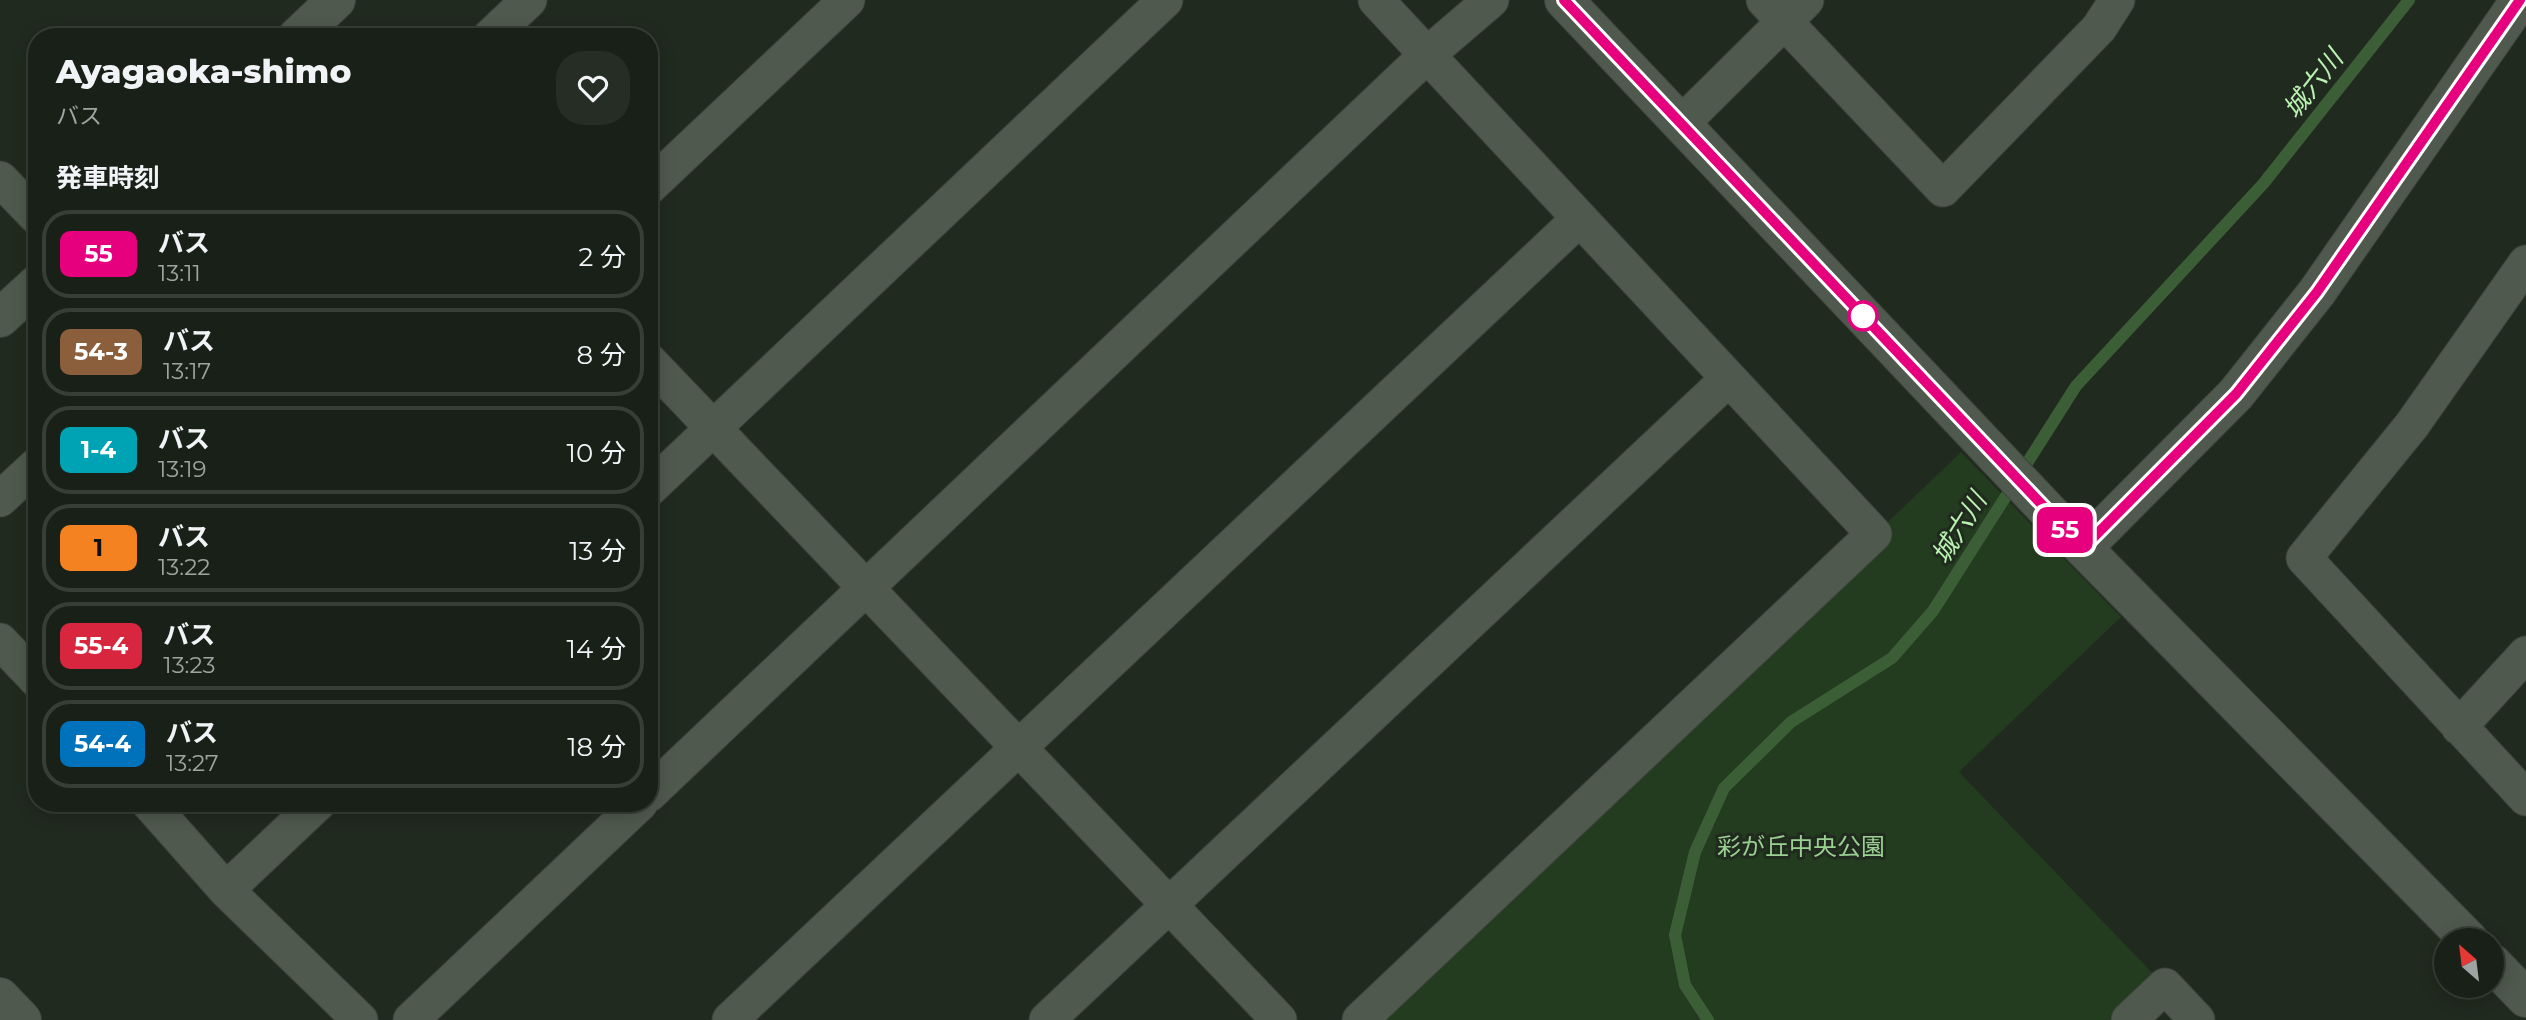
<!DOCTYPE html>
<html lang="ja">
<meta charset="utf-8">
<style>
:root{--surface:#192017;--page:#262d24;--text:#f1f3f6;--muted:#9fa3a1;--line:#373e36}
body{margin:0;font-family:Montserrat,"Noto Sans JP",sans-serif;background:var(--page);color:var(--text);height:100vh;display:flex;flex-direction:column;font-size:26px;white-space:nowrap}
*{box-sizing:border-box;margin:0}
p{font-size:23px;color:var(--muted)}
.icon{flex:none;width:38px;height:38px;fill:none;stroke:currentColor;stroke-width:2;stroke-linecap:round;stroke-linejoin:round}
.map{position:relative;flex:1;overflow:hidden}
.side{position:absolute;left:28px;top:28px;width:630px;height:784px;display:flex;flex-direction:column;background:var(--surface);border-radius:28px;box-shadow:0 4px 18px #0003,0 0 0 2px var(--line)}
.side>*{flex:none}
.badge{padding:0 14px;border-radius:10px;font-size:24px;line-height:46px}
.needle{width:46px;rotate:332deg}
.controls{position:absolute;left:2434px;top:928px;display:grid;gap:14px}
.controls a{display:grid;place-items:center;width:70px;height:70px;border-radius:50%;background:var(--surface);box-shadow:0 4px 18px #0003,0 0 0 2px var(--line);font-size:35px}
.map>.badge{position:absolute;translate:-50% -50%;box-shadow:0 0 0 4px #fff}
h2{padding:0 28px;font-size:26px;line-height:63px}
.round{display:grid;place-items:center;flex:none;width:74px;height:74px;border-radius:28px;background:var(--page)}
.summary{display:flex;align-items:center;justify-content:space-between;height:119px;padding:0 28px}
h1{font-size:33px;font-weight:800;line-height:52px}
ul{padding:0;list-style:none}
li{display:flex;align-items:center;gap:21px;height:88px;margin:0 14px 10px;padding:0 14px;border:4px solid var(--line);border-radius:28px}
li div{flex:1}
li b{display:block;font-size:26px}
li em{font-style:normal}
li .badge{min-width:77px;font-weight:700;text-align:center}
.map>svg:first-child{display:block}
.green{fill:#233b1f}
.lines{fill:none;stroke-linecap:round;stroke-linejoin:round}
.stream{stroke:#3c5e36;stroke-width:12}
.minor-casing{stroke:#3c443b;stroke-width:37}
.tertiary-casing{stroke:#3c443b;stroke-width:40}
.minor{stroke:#4f594d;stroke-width:35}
.tertiary{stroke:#4f594d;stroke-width:38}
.line-casing{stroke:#fff;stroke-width:16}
.line{stroke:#e6007e;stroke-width:10}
.stop-dot{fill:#fff;stroke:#e6007e;stroke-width:3.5}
.labels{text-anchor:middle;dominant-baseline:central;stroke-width:6;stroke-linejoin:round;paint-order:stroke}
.park-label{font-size:24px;fill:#9ad091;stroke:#212a1f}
.water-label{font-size:26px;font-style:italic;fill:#baf2b1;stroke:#212a1f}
</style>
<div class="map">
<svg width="2526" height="1020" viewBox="0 0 2526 1020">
<rect width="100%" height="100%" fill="#212a1f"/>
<!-- green -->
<path class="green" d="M1961 452 2121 617 1959 772 2165 986 2129 1020H1367Z"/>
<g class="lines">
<!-- stream -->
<path class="stream" d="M1708 1020 1685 985 1675 935 1695 852 1724 788 1791 722 1892 658 1933 611 2076 386 2263 184 2409 0"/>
<!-- minor casing -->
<g class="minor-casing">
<path id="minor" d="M1764 0 1943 189 2099 28 2117 0
M490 37 529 0
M1681 124 1806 0
M0 179 37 217
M649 187 847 0
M2526 263 2412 425 2304 558 2526 798
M649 361 1279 1020
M649 489 1165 0
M0 499 37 465
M0 641 37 680
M2459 727 2526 654
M649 794 1428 54 1491 0
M149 803 226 890 360 1020
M226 890 318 803
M411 1020 640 803
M730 1020 1579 219
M1047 1020 1728 379
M1360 1020 1874 534 1376 0
M2129 1020 2165 986 2197 1020"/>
</g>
<!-- tertiary casing -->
<g class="tertiary-casing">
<path id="tertiary" d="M1564 0 2083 548 2469 940
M297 37 336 0
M0 318 37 284
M2083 548 2236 394 2317 292 2520 0
M2492 963 2526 998
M0 997 22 1020"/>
</g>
<!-- minor -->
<use href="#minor" class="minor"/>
<!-- tertiary -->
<use href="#tertiary" class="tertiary"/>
</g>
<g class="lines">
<!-- line casing -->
<g class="line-casing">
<path id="line" d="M1564 0 2083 548 2236 394 2317 292 2520 0"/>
</g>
<!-- line -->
<use href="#line" class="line"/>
</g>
<!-- markers -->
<circle class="stop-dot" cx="1863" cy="316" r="14"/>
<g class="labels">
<!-- park labels -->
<g class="park-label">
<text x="1801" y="846">彩が丘中央公園</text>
</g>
<!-- water labels -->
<g class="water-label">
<text transform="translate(2313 84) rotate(-52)">城六川</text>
<text transform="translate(1959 528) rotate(-58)">城六川</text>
</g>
</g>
</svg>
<div class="controls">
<a><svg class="needle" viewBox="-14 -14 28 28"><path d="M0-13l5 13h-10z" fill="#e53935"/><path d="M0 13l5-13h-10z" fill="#9fa3a1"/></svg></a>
</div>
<b class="badge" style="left:2065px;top:530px;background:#e6007e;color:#fff">55</b>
<section class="side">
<div class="summary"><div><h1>Ayagaoka-shimo</h1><p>バス</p></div><a class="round"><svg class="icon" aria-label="heart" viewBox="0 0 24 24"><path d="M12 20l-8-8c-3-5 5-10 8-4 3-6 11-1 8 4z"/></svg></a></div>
<h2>発車時刻</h2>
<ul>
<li><span class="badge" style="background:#e6007e;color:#fff">55</span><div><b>バス</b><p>13:11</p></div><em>2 分</em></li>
<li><span class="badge" style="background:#8b5e3c;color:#fff">54-3</span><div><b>バス</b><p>13:17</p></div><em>8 分</em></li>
<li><span class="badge" style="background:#00a3b4;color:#fff">1-4</span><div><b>バス</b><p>13:19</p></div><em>10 分</em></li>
<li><span class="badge" style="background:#f58220;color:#111">1</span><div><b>バス</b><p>13:22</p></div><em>13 分</em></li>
<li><span class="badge" style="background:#d7263d;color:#fff">55-4</span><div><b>バス</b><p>13:23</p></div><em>14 分</em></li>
<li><span class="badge" style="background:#0072bc;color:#fff">54-4</span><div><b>バス</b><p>13:27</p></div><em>18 分</em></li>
</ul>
</section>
</div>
